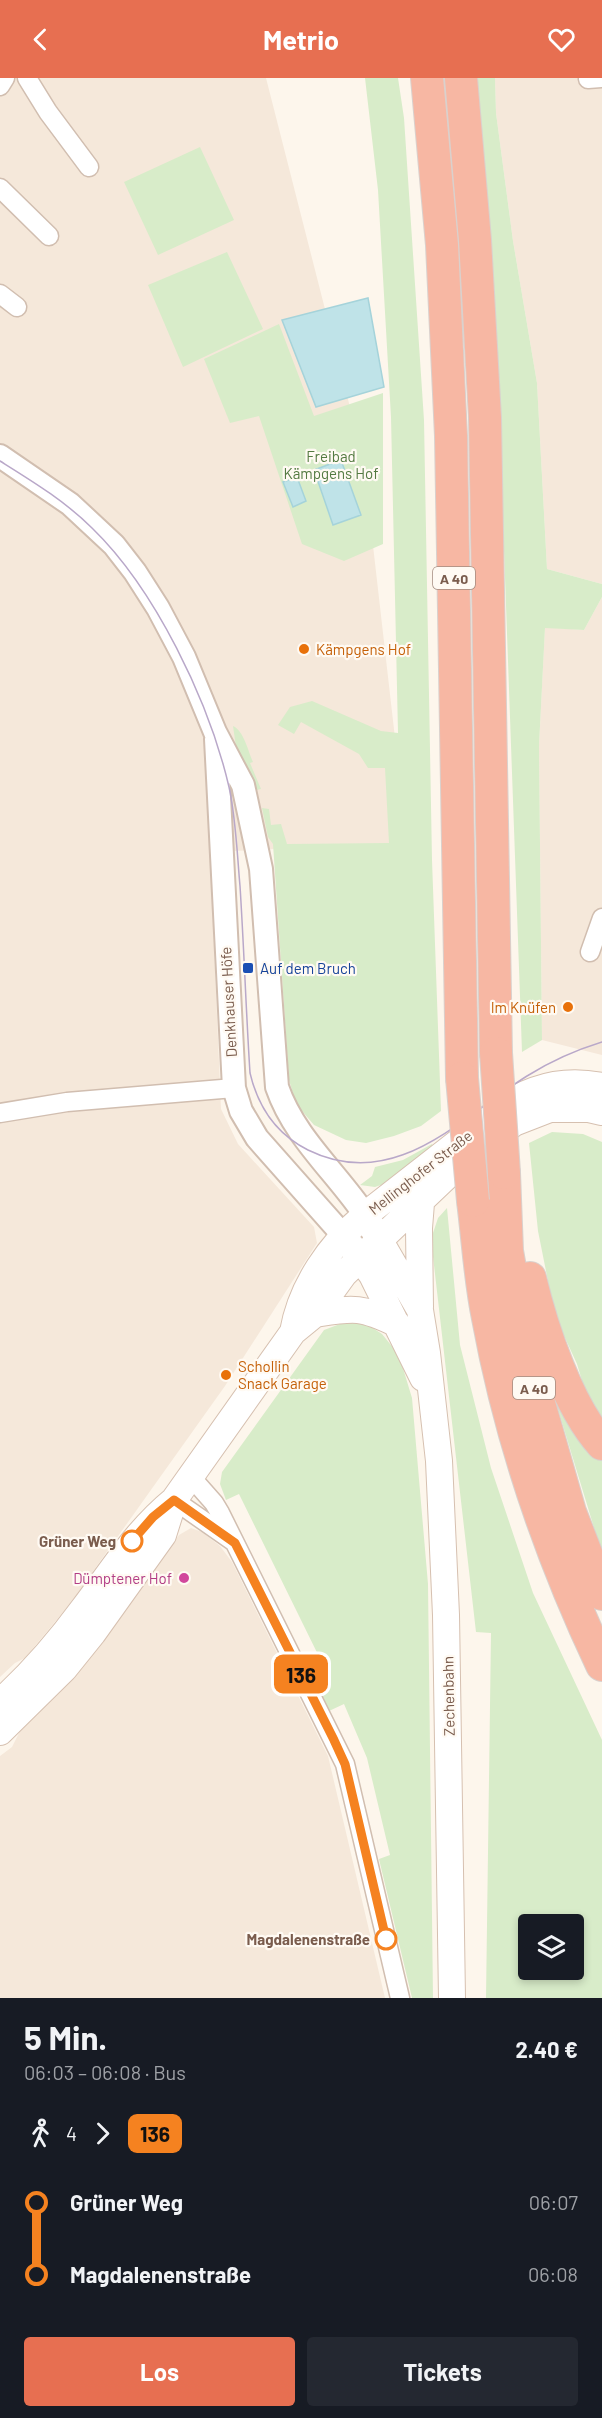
<!DOCTYPE html>
<html lang="de">
<meta charset="utf-8">
<style>
:root{--surface:#171b24;--page:#242831;--text:#f1f3f6;--muted:#9ea1a6;--accent:#e76f51}
body{margin:0;font-family:Barlow,sans-serif;background:var(--page);color:var(--text);height:100vh;display:flex;flex-direction:column;font-size:22px;white-space:nowrap}
*{box-sizing:border-box;margin:0}
p{font-size:20px;color:var(--muted)}
.icon{flex:none;width:33px;height:33px;fill:none;stroke:currentColor;stroke-width:2;stroke-linecap:round;stroke-linejoin:round}
.map{position:relative;height:1920px;overflow:hidden}
.panel{display:flex;flex-direction:column;background:var(--surface);flex:1}
.panel>*{flex:none}
.badge{padding:0 12px;border-radius:9px;font-size:21px;line-height:39px}
.buttons{position:absolute;left:518px;top:1836px;display:grid;gap:12px}
.buttons a{display:grid;place-items:center;width:66px;height:66px;border-radius:6px;background:var(--surface);box-shadow:0 3px 9px #0003;font-size:30px}
.map>.badge{position:absolute;translate:-50% -50%;box-shadow:0 0 0 3px #fff}
.legs{display:flex;align-items:center;gap:9px;height:66px;padding:0 24px;font-size:20px}
.legs p{margin-inline-start:auto}
.summary{display:flex;align-items:center;justify-content:space-between;height:102px;padding:0 24px}
h1{font-size:33px;font-weight:700;line-height:45px}
.primary-button{display:flex;gap:12px;margin-top:auto;padding:12px 24px}
.primary-button a{flex:1;height:69px;border-radius:6px;background:var(--accent);color:#fff;font-size:24px;font-weight:700;line-height:69px;text-align:center}
.primary-button a+a{background:var(--page);color:var(--text)}
ul{padding:0 24px;list-style:none}
li{display:flex;align-items:center;gap:21px;height:72px;font-size:22px}
li i{display:grid;place-items:center;width:9px;height:100%;margin:0 8px;background:currentColor}
li i::after{content:'';width:15px;height:15px;margin:-8px;border:4px solid;border-radius:50%;background:var(--surface)}
li p{margin-inline-start:auto}
li:first-child i{background:linear-gradient(#0000 50%,currentColor 0)}
li:last-child i{background:linear-gradient(currentColor 50%,#0000 0)}
header{display:flex;justify-content:space-between;align-items:center;height:78px;padding:0 24px;background:var(--accent);color:#fff;font-size:27px;font-weight:700}
.map>svg:first-child{display:block}
.residential{fill:#f5e8da}
.green{fill:#d8ecc9;fill-rule:evenodd}
.water{fill:#bfe3e8;stroke:#a5d3da;stroke-width:1.5}
.lines{fill:none;stroke-linecap:round;stroke-linejoin:round}
.minor-casing{stroke:#d1beb0;stroke-width:21}
.tertiary-casing{stroke:#d1beb0;stroke-width:26}
.secondary-casing{stroke:#d6c0b0;stroke-width:28}
.motorway-casing{stroke:#dad1cd;stroke-width:34}
.minor{stroke:#fff;stroke-width:18}
.tertiary{stroke:#fff;stroke-width:22}
.secondary{stroke:#fff;stroke-width:26}
.motorway{stroke:#f7b7a3;stroke-width:32}
.tram{stroke:#b9a8c9;stroke-width:1.5}
.motorway-bridge-casing{stroke:#dad1cd;stroke-width:34;stroke-linecap:butt}
.motorway-bridge{stroke:#f7b7a3;stroke-width:32}
.line-1-casing{stroke:#fff;stroke-width:14}
.line-1{stroke:#f58220;stroke-width:9}
.food-dot{fill:#e8710a;stroke:#fffaf3;stroke-width:2}
.transit-dot{fill:#1a4fb4;stroke:#fffaf3;stroke-width:2}
.stop-1-dot{fill:#fff;stroke:#f58220;stroke-width:3}
.hotel-dot{fill:#d1479c;stroke:#fffaf3;stroke-width:2}
.labels{text-anchor:middle;dominant-baseline:central;stroke-width:4.5;stroke-linejoin:round;paint-order:stroke}
.shield{fill:#fffaf3;stroke:#a28b7f;stroke-width:1.5}
.shield-label{font-size:14px;font-weight:bold;fill:#7a5c4d}
.park-label{font-size:15px;fill:#537a41;stroke:#fffaf3}
.food-label{font-size:15px;fill:#c56008;stroke:#fffaf3;text-anchor:start}
.transit-label{font-size:15px;fill:#164399;stroke:#fffaf3;text-anchor:start}
.street-label{font-size:15px;fill:#7a5c4d;stroke:#fffaf3}
.stop-label{font-size:15px;font-weight:bold;fill:#7a5c4d;stroke:#fffaf3;text-anchor:end}
.hotel-label{font-size:15px;fill:#b23c85;stroke:#fffaf3;text-anchor:end}
</style>
<header><svg class="icon" aria-label="back" viewBox="0 0 24 24"><path d="M15 5l-7 7 7 7"/></svg>Metrio<svg class="icon" aria-label="heart" viewBox="0 0 24 24"><path d="M12 20l-8-8c-3-5 5-10 8-4 3-6 11-1 8 4z"/></svg></header>
<div class="map">
<svg width="602" height="1920" viewBox="0 0 602 1920">
<rect width="100%" height="100%" fill="#fdf6ec"/>
<!-- residential -->
<path class="residential" d="M0 0H266L363 380 407 765 210 774 221 1031 238 1066 314 1149 317 1165 225 1308 69 1527 25 1580 15 1585 0 1599Z
M495 0H602V506L547 491 537 305 513 163 496 35Z
M602 519V977L542 962 539 668 545 549 584 552Z
M191 1450 202 1454 220 1468 232 1484 328 1678 385 1920H0V1678L12 1669 20 1653 61 1612 100 1567 179 1457Z"/>
<!-- green -->
<path class="green" d="M365 0H398L404 40 424 342 432 782 441 1033 421 1048 394 1058 366 1065 346 1062 314 1047 296 1026 289 1002 273 766 268 759 262 730 269 731 271 747 281 746 287 766 389 765 385 690H368L359 676 301 644 294 656 278 647 290 629 312 623 381 653 398 655 391 339 378 112Z
M475 0H495L496 35 513 163 537 305 547 491 602 506V519L584 552 545 550 539 668 542 962 522 974 498 304Z
M200 69 234 142 158 177 124 104Z
M227 174 263 251 183 289 148 207Z
M279 246 314 338 383 315V466L344 483 302 466 259 338 230 345 204 281Z
M233 648C244 653 248 673 253 684L250 685 261 711 251 713 236 669Z
M552 1054 583 1056 602 1064V1341L587 1319 577 1286 555 1238 538 1153 529 1065Z
M432 1066 433 1069 384 1106 375 1109 360 1107 372 1098 375 1089 403 1082Z
M447 1130 460 1267 491 1390 533 1515 602 1662V1920H486L491 1555 476 1554 431 1161 438 1140ZM528 1846H573V1892H528Z
M348 1243 368 1247 382 1256 399 1277 412 1320 428 1506 433 1920H412L379 1781 390 1777 367 1680 344 1626 329 1633 318 1609 331 1603 239 1416 226 1422 220 1406 222 1394 324 1252Z
M543 1282 602 1377V1474L599 1466Z"/>
<!-- water -->
<path class="water" d="M368 220 384 309 316 329 282 242Z
M341 382 361 437 333 447 314 392Z
M297 399 306 423 293 429 283 404Z"/>
<g class="lines">
<!-- minor casing -->
<g class="minor-casing">
<path id="minor" d="M27 0 48 34 89 89
M588 1 601 0
M0 8 5 0
M0 110 49 158
M0 216 17 229
M590 874 602 840
M0 1035 67 1024 234 1010
M191 1399 214 1425 220 1435 345 1686 400 1920
M174 1422 234 1464"/>
</g>
<!-- tertiary casing -->
<g class="tertiary-casing">
<path id="tertiary" d="M0 378 70 426 114 467 135 494 158 530 184 579 215 654 243 707 261 791 277 1009C294 1059 336 1094 365 1137
M216 661 234 1010 241 1033 257 1060 342 1156"/>
</g>
<!-- secondary casing -->
<g class="secondary-casing">
<path id="secondary" d="M365 1137 420 1232 427 1275 439 1383 446 1537 452 1920
M352 1169 372 1197 423 1300
M420 1229 419 1150 421 1125
M315 1236C354 1230 360 1228 397 1246
M293 1254C301 1208 330 1167 365 1137L511 1023C541 1007 568 1001 602 1008
M0 1624C31 1596 58 1565 83 1531 112 1493 136 1453 174 1422L293 1254 315 1236 344 1196 452 1093 514 1045 550 1031H589L602 1034
M0 1654 64 1591 93 1555 163 1457 174 1422"/>
</g>
<!-- motorway casing -->
<g class="motorway-casing">
<path id="motorway" d="M427 0 442 167 451 358 462 1000
M461 0 475 162 485 340 496 975
M504 1095 507 1173 526 1280 570 1434 602 1516
M473 1123C478 1162 480 1202 488 1240 510 1360 550 1477 602 1587
M530 1200C542 1250 567 1327 602 1366"/>
</g>
<!-- minor -->
<use href="#minor" class="minor"/>
<!-- tertiary -->
<use href="#tertiary" class="tertiary"/>
<!-- secondary -->
<use href="#secondary" class="secondary"/>
<!-- motorway -->
<use href="#motorway" class="motorway"/>
<!-- tram -->
<path class="tram" d="M0 383C32 403 65 423 92 450 155 511 209 623 229 709 236 741 237 775 240 808 244 870 246 933 250 995 258 1029 276 1056 308 1072 395 1115 460 1040 527 998 551 983 576 972 602 964"/>
<!-- motorway-bridge casing -->
<g class="motorway-bridge-casing">
<path id="motorway-bridge" d="M496 975 504 1095
M462 1000 473 1123"/>
</g>
<!-- motorway-bridge -->
<use href="#motorway-bridge" class="motorway-bridge"/>
</g>
<g class="lines">
<!-- line-1 casing -->
<g class="line-1-casing">
<path id="line-1" d="M132 1463 153 1439 174 1422 235 1465 334 1662 345 1686 386 1861"/>
</g>
<!-- line-1 -->
<use href="#line-1" class="line-1"/>
</g>
<!-- markers -->
<g class="food-dot">
<circle cx="304" cy="571" r="6"/>
<circle cx="568" cy="929" r="6"/>
<circle cx="226" cy="1297" r="6"/>
</g>
<rect class="transit-dot" x="242" y="884" width="12" height="12" rx="3"/>
<g class="stop-1-dot">
<circle cx="132" cy="1463" r="10"/>
<circle cx="386" cy="1861" r="10"/>
</g>
<circle class="hotel-dot" cx="184" cy="1500" r="6"/>
<g class="labels">
<!-- shield labels -->
<g class="shield">
<rect x="433" y="489" width="42" height="22" rx="4.5"/>
<rect x="513" y="1299" width="42" height="22" rx="4.5"/>
</g>
<g class="shield-label">
<text x="454" y="500">A 40</text>
<text x="534" y="1310">A 40</text>
</g>
<!-- park labels -->
<g class="park-label">
<text x="331" y="378">Freibad<tspan x="331" dy="17">Kämpgens Hof</tspan></text>
</g>
<!-- food labels -->
<g class="food-label">
<text x="316" y="571">Kämpgens Hof</text>
<text x="556" y="929" text-anchor="end">Im Knüfen</text>
<text x="238" y="1288">Schollin<tspan x="238" dy="17">Snack Garage</tspan></text>
</g>
<!-- transit labels -->
<g class="transit-label">
<text x="260" y="890">Auf dem Bruch</text>
</g>
<!-- street labels -->
<g class="street-label">
<text transform="translate(228 924) rotate(-93)">Denkhauser Höfe</text>
<text transform="translate(420 1094) rotate(-38)">Mellinghofer Straße</text>
<text transform="translate(448 1618) rotate(-91)">Zechenbahn</text>
</g>
<!-- stop labels -->
<g class="stop-label">
<text x="116" y="1463">Grüner Weg</text>
<text x="370" y="1861">Magdalenenstraße</text>
</g>
<!-- hotel labels -->
<g class="hotel-label">
<text x="172" y="1500">Dümptener Hof</text>
</g>
</g>
</svg>
<div class="buttons">
<a><svg class="icon" aria-label="layers" viewBox="0 0 24 24"><path d="M12 4l9 5-9 5-9-5zM3 14l9 5 9-5"/></svg></a>
</div>
<b class="badge" style="left:301px;top:1596px;background:#f58220;color:#111">136</b>
</div>
<section class="panel">
<div class="summary"><div><h1>5 Min.</h1><p>06:03 – 06:08 · Bus</p></div><b>2.40 €</b></div>
<div class="legs"><svg class="icon" aria-label="walk" viewBox="0 0 24 24"><circle cx="13" cy="4" r="2"/><path d="M13 8l-2 6 4 7M11 14l-3 7M7 12l3-4h3l4 4"/></svg>4<svg class="icon" aria-label="forward" viewBox="0 0 24 24"><path d="M9 5l7 7-7 7"/></svg><b class="badge" style="background:#f58220;color:#111">136</b></div>
<ul>
<li><i style="color:#f58220"></i><b>Grüner Weg</b><p>06:07</p></li>
<li><i style="color:#f58220"></i><b>Magdalenenstraße</b><p>06:08</p></li>
</ul>
<div class="primary-button"><a>Los</a><a>Tickets</a></div>
</section>
